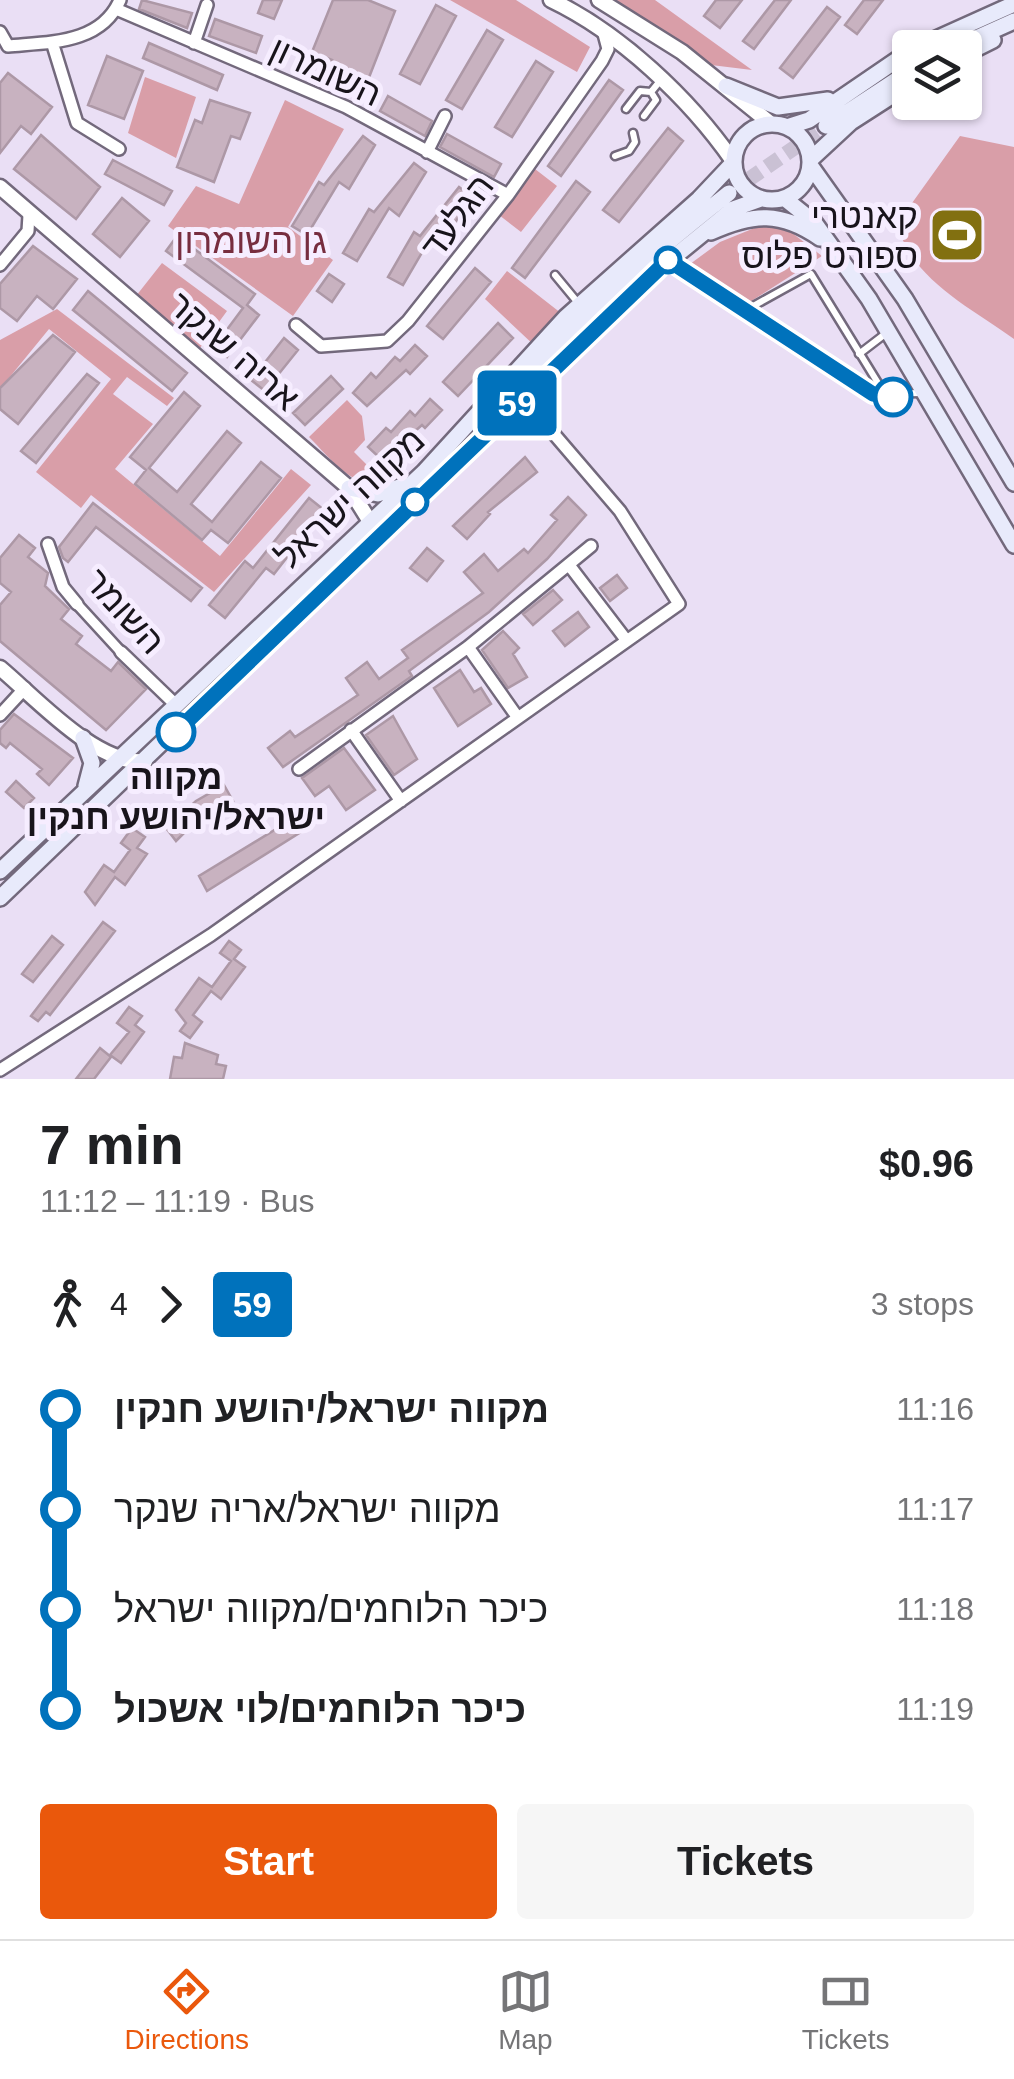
<!DOCTYPE html>
<meta charset="utf-8">
<style>
:root{--surface:#fff;--page:#f6f6f6;--text:#202124;--muted:#757577;--line:#e0e0e0;--accent:#ea580c}
body{margin:0;font-family:Helvetica,Heebo,sans-serif;background:var(--page);color:var(--text);height:100vh;display:flex;flex-direction:column;font-size:38px;white-space:nowrap}
*{box-sizing:border-box;margin:0}
p{font-size:32px;color:var(--muted)}
.icon{flex:none;width:55px;height:55px;fill:none;stroke:currentColor;stroke-width:2;stroke-linecap:round;stroke-linejoin:round}
.map{position:relative;height:1079px;overflow:hidden}
.panel{display:flex;flex-direction:column;background:var(--surface);flex:1}
.panel>*{flex:none}
.badge{padding:0 20px;border-radius:8px;font-size:35px;line-height:65px}
.buttons{position:absolute;left:892px;top:30px;display:grid;gap:20px}
.buttons a{display:grid;place-items:center;width:90px;height:90px;border-radius:10px;background:var(--surface);box-shadow:0 2px 8px #0004;font-size:50px}
.map>.badge{position:absolute;translate:-50% -50%;box-shadow:0 0 0 5px #fff}
.legs{display:flex;align-items:center;gap:15px;height:110px;padding:0 40px;font-size:32px}
.legs p{margin-inline-start:auto}
.summary{display:flex;align-items:center;justify-content:space-between;height:170px;padding:0 40px}
h1{font-size:55px;font-weight:800;line-height:75px}
.cta{display:flex;gap:20px;margin-top:auto;padding:20px 40px}
.cta a{flex:1;height:115px;border-radius:10px;background:var(--accent);color:#fff;font-size:40px;font-weight:800;line-height:115px;text-align:center}
.cta a+a{background:var(--page);color:var(--text)}
ul{padding:0 40px;list-style:none}
li{display:flex;align-items:center;gap:35px;height:100px;font-size:38px}
li i{display:grid;place-items:center;width:15px;height:100%;margin:0 12px;background:currentColor}
li i::after{content:'';width:25px;height:25px;margin:-12px;border:8px solid;border-radius:50%;background:var(--surface)}
li p{margin-inline-start:auto}
li:first-child i{background:linear-gradient(#0000 50%,currentColor 0)}
li:last-child i{background:linear-gradient(currentColor 50%,#0000 0)}
.menu{display:flex;justify-content:space-around;align-items:center;height:140px;border-top:2px solid var(--line);background:var(--surface);font-size:28px;color:var(--muted)}
.menu a{display:grid;justify-items:center;gap:5px}
.menu .on{color:var(--accent)}
.map>svg:first-child{display:block}
.green{fill:#d99ea8}
.building{fill:#c8b2c0;stroke:#ad98a6;stroke-width:2.5}
.lines{fill:none;stroke-linecap:round;stroke-linejoin:round}
.secondary-tunnel{stroke:#cac1d4;stroke-width:15;stroke-dasharray:15 8;stroke-linecap:butt}
.service-casing{stroke:#73697c;stroke-width:11}
.pedestrian-casing{stroke:#73697c;stroke-width:14}
.minor-casing{stroke:#73697c;stroke-width:16}
.tertiary-casing{stroke:#73697c;stroke-width:19}
.secondary-casing{stroke:#73697c;stroke-width:20}
.service{stroke:#fff;stroke-width:6}
.pedestrian{stroke:#fff;stroke-width:9}
.minor{stroke:#fff;stroke-width:11}
.tertiary{stroke:#fff;stroke-width:14}
.secondary{stroke:#e8eafb;stroke-width:15}
.line-1-casing{stroke:#fff;stroke-width:22}
.line-1{stroke:#0072bc;stroke-width:15}
.stop-1-dot{fill:#fff;stroke:#0072bc;stroke-width:5}
.labels{text-anchor:middle;dominant-baseline:central;stroke-width:10;stroke-linejoin:round;paint-order:stroke}
.street-label{font-size:35px;fill:#18141b;stroke:#f6edff}
.poi-label{font-size:35px;fill:#18141b;stroke:#f6edff;text-anchor:end}
.park-label{font-size:35px;fill:#772d3f;stroke:#f6edff}
.stop-label{font-size:35px;font-weight:bold;fill:#18141b;stroke:#f6edff}
</style>
<div class="map">
<svg width="1014" height="1079" viewBox="0 0 1014 1079">
<rect width="100%" height="100%" fill="#eadff5"/>
<!-- green -->
<path class="green" d="M450 0H516L590 47 577 72Z
M609 0H655L752 70 711 65Z
M145 77 196 97 176 158 128 133Z
M285 100 344 129 288 227 333 260 293 316 168 226 196 186 239 204Z
M960 136 1014 147V339C970 307 912 280 897 224Z
M535 169 557 186 521 232 499 215Z
M762 225 787 229 822 256 745 305 686 267 720 242Z
M162 263 227 311 200 348 136 296Z
M507 271 566 317 536 347 485 299Z
M57 309 174 398 167 406 127 377 113 394 153 424 115 469 220 556 291 469 311 485 214 592 91 495 81 508 36 472 111 379 49 329 0 389V340Z
M347 400 362 416 365 440 354 452 387 485C351 488 333 461 309 437Z"/>
<!-- building -->
<path class="building" d="M142 0 192 13 187 28 139 9Z
M263 0H282L274 19 258 13Z
M333 0H368L395 11 366 85 328 69 332 60 312 52Z
M716 0H742L720 28 704 16Z
M775 0H791L754 49 743 41Z
M864 0H883L857 34 845 25Z
M436 5 456 16 420 84 400 74Z
M827 7 840 17 793 78 780 68Z
M215 19 262 36 256 53 209 36Z
M487 30 503 40 462 109 446 100Z
M149 43 223 75 217 90 143 58Z
M107 56 143 71 124 119 88 105Z
M536 61 553 72 512 137 495 127Z
M8 73 52 107 31 134 21 126 0 153V83Z
M609 80 623 90 561 176 548 166Z
M388 96 432 121 425 136 380 111Z
M210 100 250 113 240 139 231 136 214 182 177 167 195 120 202 123Z
M668 128 683 141 619 222 603 210Z
M447 134 501 164 494 177 440 147Z
M41 135 100 187 76 219 14 169Z
M363 136 375 145 349 189 339 182 307 235 292 226 319 182 324 185Z
M113 160 172 191 164 205 105 174Z
M414 163 426 172 399 216 389 208 357 261 343 253 369 209 374 212Z
M576 181 590 192 525 278 512 268Z
M459 187 471 196 445 240 434 232 403 285 388 277 414 232 420 236Z
M122 198 149 221 120 257 93 234Z
M177 236 255 294 247 305 259 315 227 357 214 347 243 308 166 251Z
M33 246 77 279 53 309 37 296 17 321 0 308V284Z
M475 268 491 282 443 339 427 326Z
M329 274 344 284 332 302 317 291Z
M88 291 187 373 172 391 73 310Z
M498 323 513 338 458 396 443 382Z
M53 335 75 352 18 424 0 409V388Z
M284 338 298 350 265 391 251 380Z
M415 345 427 356 410 374 406 370 367 406 353 393 371 373 376 378 395 357 400 361Z
M87 374 99 383 36 463 21 451Z
M331 376 343 389 305 425 293 413Z
M184 392 200 406 149 468 177 492 227 431 241 443 191 504 212 522 261 462 281 478 228 543 211 530 202 540 135 484 146 470 130 457Z
M430 399 442 410 425 428 422 425 382 460 368 447 386 428 391 432 410 411 415 416Z
M525 457 537 472 488 512 490 514 467 539 453 526Z
M568 497 586 515 547 559 489 612 409 671 412 676 283 767 268 748 290 731 295 737 358 695 346 678 367 662 379 679 408 658 402 650 483 593 464 572 484 554 498 571 524 549 528 553 557 520 551 515Z
M309 498 324 510 274 574 266 568 225 618 209 605 245 561 253 568Z
M93 503 202 588 191 601 96 527 68 562 63 558 59 547Z
M19 535 35 548 28 557 48 573 45 586 69 609 61 619 82 636 76 644 111 671 118 662 146 689 106 730 0 641V605L11 592 0 583V558Z
M427 548 443 561 427 581 410 568Z
M617 575 627 588 610 601 600 588Z
M553 590 562 600 533 625 523 614Z
M578 612 589 627 565 646 553 631Z
M503 631 519 648 513 654 527 677 508 688 482 650Z
M460 670 474 692 481 688 491 704 458 726 434 688Z
M14 714 73 758 49 785 37 774 42 769 10 743 6 748 0 743V730Z
M393 716 417 759 394 775 366 735Z
M344 748 375 790 346 810 329 786 315 796 302 778Z
M16 781 34 798 24 808 6 792Z
M224 785 233 801 196 821 176 841 166 828 196 801Z
M296 817 304 830 207 891 199 876Z
M132 828 145 837 137 848 147 854 125 885 115 877 95 905 85 892 104 865 114 872 130 850 121 843Z
M103 922 115 931 50 1015 46 1012 38 1021 31 1016Z
M52 936 63 945 33 982 22 974Z
M229 941 241 950 234 959 245 967 221 999 211 991 193 1015 202 1022 190 1038 180 1031 186 1023 176 1010 199 978 212 987 231 961 220 953Z
M129 1007 142 1016 135 1025 144 1032 121 1063 110 1055 129 1032 117 1023Z
M185 1043 218 1055 216 1064 226 1066 223 1079H170L174 1057 182 1058Z
M100 1048 111 1057 94 1079H76Z"/>
<g class="lines">
<!-- secondary-tunnel -->
<path class="secondary-tunnel" d="M729 193 826 126"/>
<!-- service casing -->
<g class="service-casing">
<path id="service" d="M626 109 640 91 651 92
M644 116 656 100 651 92 660 81
M615 156 629 151 635 142 633 133
M669 260 873 394 921 393
M555 275 579 304
M746 310 811 274 886 396
M859 354 889 331"/>
</g>
<!-- pedestrian casing -->
<g class="pedestrian-casing">
<path id="pedestrian" d="M77 604 121 652"/>
</g>
<!-- minor casing -->
<g class="minor-casing">
<path id="minor" d="M116 9 346 107 508 195
M0 32 8 46
M52 42 77 123 119 149
M194 43 207 5
M8 46C50 42 101 44 120 0
M427 152 445 116
M0 265 28 231 29 215
M296 325 321 346 387 341 408 321 508 195 602 61 608 49 604 34
M48 544 63 587 77 604
M569 565 627 641
M468 647 518 718
M121 652 176 705
M0 715 25 688
M351 730 401 801
M299 769 468 647 591 546
M0 1070 211 935 679 604 620 511 548 427"/>
</g>
<!-- tertiary casing -->
<g class="tertiary-casing">
<path id="tertiary" d="M551 0C620 33 689 98 733 161
M599 0 682 52 770 123
M0 187 349 488 369 520 371 533
M0 668C36 698 97 766 145 761"/>
</g>
<!-- secondary casing -->
<g class="secondary-casing">
<path id="secondary" d="M916 48 1014 4
M954 48 1014 21
M965 54 993 40
M726 86 778 107 828 100
M734 162a38 38 0 1 1 76 0a38 38 0 1 1-76 0Z
M826 126 910 71
M787 127 809 120 910 51
M810 160 851 122 910 84
M810 165 905 299 1014 483
M784 198 814 222 869 299 1014 545
M711 232C753 213 781 211 820 238
M497 420C516 363 676 235 729 193
M349 488 378 494 405 485
M83 738 92 763 86 786
M0 871 424 472 566 317 699 199 733 163
M0 898 631 292 733 209 761 199"/>
</g>
<!-- service -->
<use href="#service" class="service"/>
<!-- pedestrian -->
<use href="#pedestrian" class="pedestrian"/>
<!-- minor -->
<use href="#minor" class="minor"/>
<!-- tertiary -->
<use href="#tertiary" class="tertiary"/>
<!-- secondary -->
<use href="#secondary" class="secondary"/>
</g>
<g class="lines">
<!-- line-1 casing -->
<g class="line-1-casing">
<path id="line-1" d="M176 732 668 260 873 394 893 397"/>
</g>
<!-- line-1 -->
<use href="#line-1" class="line-1"/>
</g>
<!-- icons -->
<defs>
<g id="stadium-square" transform="scale(2.875)"><rect x="-9" y="-9" width="18" height="18" rx="4" fill="#827010" stroke="#f6edff"/><path d="M0-5a6.5 5 0 1 0 0 10a6.5 5 0 1 0 0-10ZM-3.5-1.8h7v3.6h-7Z" fill="#fff"/></g>
</defs>
<g fill-rule="evenodd">
<use href="#stadium-square" x="957" y="235"/>
</g>
<!-- markers -->
<g class="stop-1-dot">
<circle cx="668" cy="260" r="12"/>
<circle cx="893" cy="397" r="18"/>
<circle cx="415" cy="502" r="12"/>
<circle cx="176" cy="732" r="18"/>
</g>
<g class="labels">
<!-- street labels -->
<g class="street-label">
<text transform="translate(326 71) rotate(25)">השומרון</text>
<text transform="translate(457 216) rotate(-53)">הגלעד</text>
<text transform="translate(234 351) rotate(41)">אריה שנקר</text>
<text transform="translate(350 498) rotate(-43)">מקווה ישראל</text>
<text transform="translate(125 611) rotate(48)">השומר</text>
</g>
<!-- poi labels -->
<g class="poi-label">
<text x="918" y="215">קאנטרי<tspan x="918" dy="40">ספורט פלוס</tspan></text>
</g>
<!-- park labels -->
<g class="park-label">
<text x="251" y="240">גן השומרון</text>
</g>
<!-- stop labels -->
<g class="stop-label">
<text x="176" y="776">מקווה<tspan x="176" dy="40">ישראל/יהושע חנקין</tspan></text>
</g>
</g>
</svg>
<div class="buttons">
<a><svg class="icon" aria-label="layers" viewBox="0 0 24 24"><path d="M12 4l9 5-9 5-9-5zM3 14l9 5 9-5"/></svg></a>
</div>
<b class="badge" style="left:517px;top:403px;background:#0072bc;color:#fff">59</b>
</div>
<section class="panel">
<div class="summary"><div><h1>7 min</h1><p>11:12 – 11:19 · Bus</p></div><b>$0.96</b></div>
<div class="legs"><svg class="icon" aria-label="walk" viewBox="0 0 24 24"><circle cx="13" cy="4" r="2"/><path d="M13 8l-2 6 4 7M11 14l-3 7M7 12l3-4h3l4 4"/></svg>4<svg class="icon" aria-label="forward" viewBox="0 0 24 24"><path d="M9 5l7 7-7 7"/></svg><b class="badge" style="background:#0072bc;color:#fff">59</b><p>3 stops</p></div>
<ul>
<li><i style="color:#0072bc"></i><b>מקווה ישראל/יהושע חנקין</b><p>11:16</p></li>
<li><i style="color:#0072bc"></i><span>מקווה ישראל/אריה שנקר</span><p>11:17</p></li>
<li><i style="color:#0072bc"></i><span>כיכר הלוחמים/מקווה ישראל</span><p>11:18</p></li>
<li><i style="color:#0072bc"></i><b>כיכר הלוחמים/לוי אשכול</b><p>11:19</p></li>
</ul>
<div class="cta"><a>Start</a><a>Tickets</a></div>
</section>
<nav class="menu">
<a class="on"><svg class="icon" aria-label="directions" viewBox="0 0 24 24"><path d="M12 3l9 9-9 9-9-9zM9 14v-3h6M13 9l2 2-2 2"/></svg>Directions</a>
<a><svg class="icon" aria-label="map" viewBox="0 0 24 24"><path d="M3 6l6-2 6 2 6-2v14l-6 2-6-2-6 2zM9 4v14M15 6v14"/></svg>Map</a>
<a><svg class="icon" aria-label="tickets" viewBox="0 0 24 24"><path d="M3 7h18v10H3zM15 7v10"/></svg>Tickets</a>
</nav>
